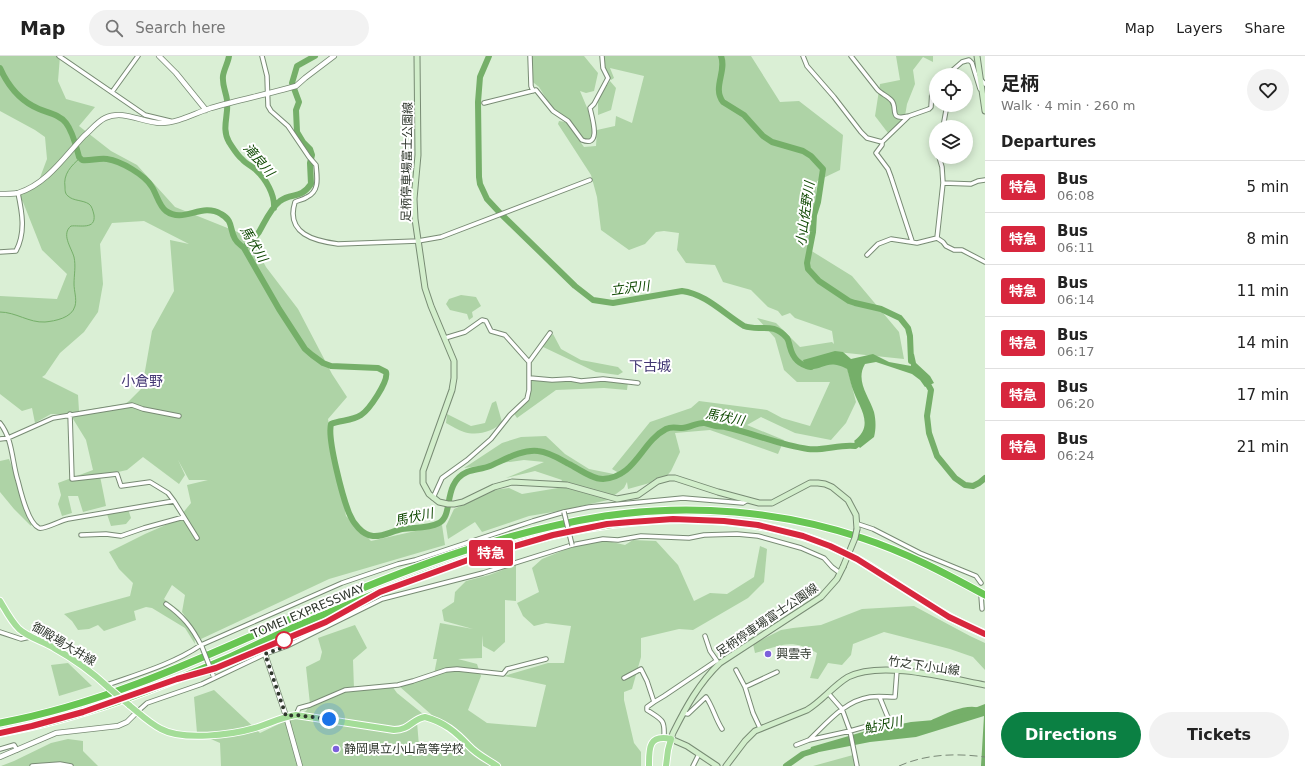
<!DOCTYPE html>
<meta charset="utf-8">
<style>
:root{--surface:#fff;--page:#f2f2f2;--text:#222;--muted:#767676;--line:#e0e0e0;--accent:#0b8043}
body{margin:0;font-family:"DejaVu Sans","Noto Sans JP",sans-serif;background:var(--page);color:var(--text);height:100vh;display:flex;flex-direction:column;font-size:15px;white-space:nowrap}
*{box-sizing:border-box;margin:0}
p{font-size:13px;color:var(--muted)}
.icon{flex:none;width:22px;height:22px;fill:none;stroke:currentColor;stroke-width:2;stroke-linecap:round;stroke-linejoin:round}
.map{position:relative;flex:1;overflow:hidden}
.panel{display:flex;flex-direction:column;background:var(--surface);width:320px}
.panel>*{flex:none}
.badge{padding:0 8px;border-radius:3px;font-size:14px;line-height:26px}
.controls{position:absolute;left:929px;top:12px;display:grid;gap:8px}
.controls a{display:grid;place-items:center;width:44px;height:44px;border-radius:50%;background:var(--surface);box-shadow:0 2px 10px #0003;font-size:20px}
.you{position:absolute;width:20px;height:20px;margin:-10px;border:3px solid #fff;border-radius:50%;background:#1a73e8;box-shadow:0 0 0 6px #1a73e833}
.map>.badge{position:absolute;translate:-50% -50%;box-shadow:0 0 0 2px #fff}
h2{padding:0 16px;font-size:15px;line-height:36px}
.round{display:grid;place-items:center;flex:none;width:42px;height:42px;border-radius:21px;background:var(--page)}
.overview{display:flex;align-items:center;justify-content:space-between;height:68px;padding:0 16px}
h1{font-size:19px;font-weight:700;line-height:30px}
.primary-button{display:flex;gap:8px;margin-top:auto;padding:8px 16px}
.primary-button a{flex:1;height:46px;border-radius:24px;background:var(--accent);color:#fff;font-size:16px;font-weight:700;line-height:46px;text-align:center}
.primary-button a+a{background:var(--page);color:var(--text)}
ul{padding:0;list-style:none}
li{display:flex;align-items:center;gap:12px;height:52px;padding:0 16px;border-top:1px solid var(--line)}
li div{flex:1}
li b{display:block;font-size:15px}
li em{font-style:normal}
li .badge{min-width:44px;font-weight:700;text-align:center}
header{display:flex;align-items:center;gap:24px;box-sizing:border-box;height:56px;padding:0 20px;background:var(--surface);border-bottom:1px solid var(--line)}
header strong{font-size:19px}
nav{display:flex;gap:22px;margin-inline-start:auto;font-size:14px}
.search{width:280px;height:36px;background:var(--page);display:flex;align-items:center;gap:10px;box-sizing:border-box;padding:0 14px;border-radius:22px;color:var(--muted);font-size:15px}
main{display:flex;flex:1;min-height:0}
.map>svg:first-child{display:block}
.green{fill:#aed3a6;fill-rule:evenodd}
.water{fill:#75af69}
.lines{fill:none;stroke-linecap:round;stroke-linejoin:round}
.stream{stroke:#75af69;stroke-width:1}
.river{stroke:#75af69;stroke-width:6}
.minor-casing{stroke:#788b74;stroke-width:5.5}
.tertiary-casing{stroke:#788b74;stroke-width:6}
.secondary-casing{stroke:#788b74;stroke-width:7}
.primary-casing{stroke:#fff;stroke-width:8}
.motorway-casing{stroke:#fff;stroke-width:9}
.minor{stroke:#fff;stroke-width:3.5}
.tertiary{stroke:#fff;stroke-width:4.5}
.secondary{stroke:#d2eecb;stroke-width:5}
.primary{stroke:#a4dd98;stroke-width:6}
.motorway{stroke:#68c653;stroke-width:7}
.rail{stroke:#7a8877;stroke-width:1;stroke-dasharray:8 4;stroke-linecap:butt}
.minor-bridge-casing{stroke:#788b74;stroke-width:5.5;stroke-linecap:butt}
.secondary-bridge-casing{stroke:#788b74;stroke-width:7;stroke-linecap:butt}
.primary-bridge-casing{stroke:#fff;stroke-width:8;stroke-linecap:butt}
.minor-bridge{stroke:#fff;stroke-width:3.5}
.secondary-bridge{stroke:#d2eecb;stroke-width:5}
.primary-bridge{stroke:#a4dd98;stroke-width:6}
.line-casing{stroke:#fff;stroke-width:9}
.line{stroke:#d7263d;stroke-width:6}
.walk{stroke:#2e362c;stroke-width:4;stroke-dasharray:0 7.2}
.stop-dot{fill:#fff;stroke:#d7263d;stroke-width:2}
.poi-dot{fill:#7c60db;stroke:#fff;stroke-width:1.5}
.labels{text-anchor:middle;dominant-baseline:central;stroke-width:4;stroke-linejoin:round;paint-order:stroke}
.street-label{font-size:12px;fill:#2e362c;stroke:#fff}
.poi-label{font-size:12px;fill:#2e362c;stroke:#fff;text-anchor:start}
.water-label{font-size:13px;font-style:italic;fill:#0e4800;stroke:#fff}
.quarter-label{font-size:14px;fill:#423673;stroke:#fff}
</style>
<header>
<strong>Map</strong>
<div class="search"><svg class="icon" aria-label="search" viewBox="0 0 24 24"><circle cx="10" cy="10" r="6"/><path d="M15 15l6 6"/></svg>Search here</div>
<nav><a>Map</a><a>Layers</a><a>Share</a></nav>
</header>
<main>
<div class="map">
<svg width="985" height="710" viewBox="0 0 985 710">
<rect width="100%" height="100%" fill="#daefd5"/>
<!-- green -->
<path class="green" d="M0 0H60L58 25 66 43 95 51 79 70 111 95 137 109 175 151 250 181 266 211 298 253 332 318 347 341 328 363 346 460 371 485 442 469 445 489 329 523 201 583 182 556 185 539 172 529 164 543 179 554 194 577 195 588 185 572 152 552 146 551 134 555 136 564 104 575 98 569 89 573 78 574 72 565 64 558 130 540 133 527 119 513 109 496 145 478 177 464 191 447 187 429 208 424H189L178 404 185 419 179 428 143 401 127 414 100 420 106 450 83 456 78 440H68L72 457 62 460 58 448 61 439 58 427 93 414 86 384 70 358H51L35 367 32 352 22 355 0 338V240L57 243 67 218 42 194 23 146 17 139 38 127 47 103 45 81 35 74 0 55ZM144 165 189 188 170 184 174 235 152 275 142 332 129 345 117 354V349L79 355 78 339 42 321 45 319 60 297 84 276 98 256 103 228 100 188 112 167Z
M530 0H584L598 17 594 35 586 37 580 35 588 54 594 81 589 85 582 83 570 66 552 52 539 31 529 23Z
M603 0H751L780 46 799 45 843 79 840 114 817 125 815 154 810 194 852 220 899 276 904 303 837 296 848 315 856 346 846 367 831 384 795 377 761 361 747 369 784 384 778 398 710 374 675 377 680 396 671 415 664 423 628 433 627 426 624 432 608 444 559 455 529 460 482 476 475 466 448 483 446 470 454 453 494 434 509 432 522 438 558 432 562 424 535 415 506 422 544 406 524 404 464 412 502 387 521 381 546 380 565 398 589 413 624 420 612 413 650 366 691 352 699 345 767 354 782 362 810 370 830 326H797L784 314 775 282 757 262 776 267 800 291 832 286 834 288 832 275 795 262 790 257 782 260 778 255 768 251 751 234 723 226 715 209 686 207 677 194 679 177 664 175 656 176 645 188 629 194 601 174 597 141 591 119 558 68 559 65 566 66 584 91 596 90 597 74 615 70 616 60 632 67 644 20 610 12 614 22 611 24 605 14Z
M896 0H933V6L923 1 913 14 915 28 907 48 904 66 888 77 875 60 880 28 900 24Z
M610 25 616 32 611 54 598 59V42Z
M461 239 476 241 481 250 472 256 473 261 469 264 467 258 450 254 446 248 449 243Z
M553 278 561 293 581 304 618 311 623 316 618 319 596 316 541 290Z
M532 322 628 326 627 334 604 332 556 334 517 362 513 356 530 339Z
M496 345 502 366C493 376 477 380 464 376 458 374 452 370 446 367L447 358 471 370 485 367 492 347Z
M9 403 33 466 31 470 14 453 0 436V405Z
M128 453 131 462 126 468 111 470 107 458Z
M603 484 625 489 633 484 656 485 678 509 694 545 710 537 727 538 754 521 760 490 767 493 764 526 748 542 693 574 679 573 641 582V601L632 633 624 636V644L634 687 641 696V710H221L220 687 197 677 194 641 214 634 260 677 306 655 310 648 306 611 320 604 322 596 318 582 355 569 367 592 353 604 354 633 370 629 392 630 397 637 423 658 417 666 419 690 450 696 459 683 399 630 434 618 437 603H433L440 567 473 573 444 565 442 554 454 546 455 536 466 525 489 519 516 509V545L505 544V586L494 596 483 590 482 579V602L458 603 477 608 481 620 468 654 487 667 536 671 546 629 504 620 548 607H564L571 570 546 567 534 570 523 560 517 547 539 536 532 512 542 503 569 492Z
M914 550 970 580 985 587V614L973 601 950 593 884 576 853 588 851 599 842 609 828 607 818 623 810 622 815 606 817 597C791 582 782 589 755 597L753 588 781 574 793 572 821 569 862 553Z
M68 607 92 630 59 640 51 609Z
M68 683 83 685V695L98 710H1L14 705 51 687Z
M853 699 856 710H813Z"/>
<!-- water -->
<path class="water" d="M835 295 843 296 851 303 873 298 889 306 911 310 909 297 914 298 916 307 930 320 934 327 925 331 920 324 912 318 876 306 865 308C855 325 869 340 874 356 876 365 876 373 874 381L860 392 854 385C876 369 858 350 852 331 850 325 849 319 847 313 826 302 825 315 806 313L803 304Z
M985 648V710H981L984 660 916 681 870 686 809 698 811 691 866 675 911 666 946 663Z"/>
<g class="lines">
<!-- stream -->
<path class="stream" d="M0 256C16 256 29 267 45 266 55 265 72 262 75 250 77 243 74 235 74 228 74 219 76 210 74 201 71 191 61 178 71 170 80 169 96 174 94 159 93 155 92 150 89 148 83 144 73 145 68 140 65 138 65 134 65 131 63 118 71 110 80 102"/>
<!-- river -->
<path class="river" d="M229 0C228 7 224 13 223 20 222 29 226 36 227 44 229 59 221 72 229 86 233 92 237 99 242 103 246 108 252 110 256 114 266 123 275 139 274 152
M489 0 480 21 478 46 479 121 480 128 487 143 500 157 575 230 593 244 613 247 682 235C706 238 724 258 744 270 761 276 772 265 787 282 789 285 789 288 790 291 793 303 799 309 811 311
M721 0C727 15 712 32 723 46L744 59 763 80 772 86 803 95 811 100 823 113 818 146 814 159 813 176 807 207 808 213 819 225 849 245 855 247 881 253 900 262 908 272 910 280 911 305
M0 12C8 30 20 45 39 53 49 57 60 59 66 67 73 76 76 90 79 101L82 104C90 105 98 102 107 103 121 105 145 119 152 131 157 139 159 150 166 155 184 168 201 146 221 158 234 165 229 173 235 183 237 187 241 189 244 192L279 253 305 293 312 299 323 307 331 310 378 312 386 316C389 325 369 354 361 359 352 365 340 364 331 368 327 383 343 442 349 457 353 467 362 479 373 480 383 481 392 475 402 473 415 471 427 473 439 467 454 460 442 427 467 416 474 413 483 413 490 410 504 404 522 393 538 395 549 396 560 403 569 408 579 413 592 423 603 423 636 421 641 386 666 373 672 370 676 372 682 372 690 372 697 366 705 367 709 368 712 369 715 370 718 371 722 370 725 371 753 377 779 389 808 393 824 395 840 388 855 390L863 384
M244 192C249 187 255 182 259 176 265 166 270 153 280 145 292 136 300 144 311 128L310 107 312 99 310 93 303 86 297 76 296 54 299 46 292 27 297 10 315 0
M925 323 931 334 927 360 929 377 937 400 955 422 965 429 973 430 979 427 985 422
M934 666C949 660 969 648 985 657
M786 710 803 698 816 694"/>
<!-- minor casing -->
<g class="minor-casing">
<path id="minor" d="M59 0 145 59 170 65
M262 0 267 20 268 50 271 55 288 70 309 101 316 109C317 121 320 135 307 141 303 144 298 144 295 146 285 178 315 185 338 188L418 185 441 181 590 124
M530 0 531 30 533 35
M803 0 807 10 834 41 861 76 867 82 882 86 909 60 929 53 931 51 932 34 936 30
M851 0 877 33C881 38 888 40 892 45 898 53 888 65 909 60
M947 19 962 6 969 4 972 7 980 33
M981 24 985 28
M112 36 138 0
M484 47 536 34 553 55 568 65 582 84C602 92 592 62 590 52L594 48 608 22 603 12 602 0
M943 71 947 49
M882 86V89L876 97 888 113 891 121 912 185
M936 88V91
M939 101 942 111 943 127
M937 182 943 186 946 190 954 194H962L985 206
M0 196 16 195C26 176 22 156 18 137
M867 199 878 188 891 183 917 187 937 182 943 127 971 128 978 125 985 124
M445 282 465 276 482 264 486 265 491 275 505 279 529 306
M530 322 552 324 570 323 581 325 603 323 638 327
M70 358 72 423 117 418 121 430 150 426 168 437 174 445
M0 367C13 383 12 407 18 425 21 437 28 467 39 472 44 474 61 464 68 463 103 457 139 451 174 445L197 482
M0 383 8 382 53 362 132 349 143 353 179 360
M433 442 442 422 467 404 491 383 510 359 527 343 529 334V306L550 277
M858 468 873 473 920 497 976 520 981 527
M81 479 106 478 121 480 144 472 184 461
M981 539 982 553
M166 548C183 560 192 571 202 591
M0 576 21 583 30 581
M705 580 710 595 717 605
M736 614 745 631 753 657 760 672
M624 622 641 613 647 625 654 646 647 651V654C662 664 665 663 664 681
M107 629C138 618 173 608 201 589L342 527 398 508 415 504 533 465 564 456 589 451 683 442 743 447 748 444
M745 631 777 616
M828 637 842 653 850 675 857 710
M654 646 664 640 716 605
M137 656 147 647 202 628 265 598 287 590 382 543 483 517 572 489 603 483 618 484 641 480 689 482 704 479 737 478 758 480 801 492 824 502 832 511 840 517
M683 657 688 658 706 641C713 651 715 662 722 673
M296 659 299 652 310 649 345 634 398 629 413 625 446 614 457 613 503 618 507 613 546 603
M809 684C827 667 844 645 870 641 878 640 887 641 895 641L897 614
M796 689 809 684 850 675 889 664 880 642
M0 693 14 689 17 694
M32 710 60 708 71 710
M693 710 699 698"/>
</g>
<!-- tertiary casing -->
<g class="tertiary-casing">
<path id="tertiary" d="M159 0 176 17 206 54
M0 138C6 138 12 138 18 137 47 128 65 100 84 80 91 74 97 66 105 62 124 53 142 67 161 67 178 67 195 57 211 52 239 44 268 38 296 30L305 22 334 0
M265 598 286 660 300 710
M0 701 56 677 118 670 127 666 137 656"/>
</g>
<!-- secondary casing -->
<g class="secondary-casing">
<path id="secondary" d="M417 0 418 99 414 143 415 163 425 232 431 250 454 305V322L452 334 423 415V427L429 438 439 446 448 448H454L463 446 494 431 512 426 567 429 617 443 638 439 658 425 669 422H675L718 436 759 447H772L810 427H818L825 428 832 431 848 444 856 459 857 473
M977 0 985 55
M717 710 687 690 671 683 673 677C686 651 699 627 720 607L821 541 837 523 843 511
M726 710 745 685 755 675 807 654C822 645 833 630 848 621 881 604 948 622 985 629"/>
</g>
<!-- primary casing -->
<g class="primary-casing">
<path id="primary" d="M0 545C6 555 11 565 19 573 29 582 43 585 54 592 74 603 93 617 109 632
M129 649C139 657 149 667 161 673 183 685 231 679 255 672 269 668 281 661 296 659L394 674C410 674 412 663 425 661 444 666 456 676 469 690 476 698 488 704 497 710
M649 710C649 693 648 678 671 683L668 694 666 710"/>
</g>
<!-- motorway casing -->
<g class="motorway-casing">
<path id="motorway" d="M0 667C115 646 220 593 327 547 416 509 509 475 605 460 690 447 781 455 862 482 905 496 945 517 985 539
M0 677C79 663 156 633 230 601 252 591 274 580 297 570 329 556 362 543 394 530 516 483 648 444 779 474 815 482 850 497 880 517 915 539 947 563 985 578"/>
</g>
<!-- minor -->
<use href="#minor" class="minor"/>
<!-- tertiary -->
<use href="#tertiary" class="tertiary"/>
<!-- secondary -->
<use href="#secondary" class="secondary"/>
<!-- primary -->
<use href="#primary" class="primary"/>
<!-- motorway -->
<use href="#motorway" class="motorway"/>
<!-- rail -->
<path class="rail" d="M899 710C926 698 956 697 985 701"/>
<!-- minor-bridge casing -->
<g class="minor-bridge-casing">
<path id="minor-bridge" d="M564 456 572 489
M202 591 213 619"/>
</g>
<!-- secondary-bridge casing -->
<g class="secondary-bridge-casing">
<path id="secondary-bridge" d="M843 511 855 482 857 473"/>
</g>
<!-- primary-bridge casing -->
<g class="primary-bridge-casing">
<path id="primary-bridge" d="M109 632 129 649"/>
</g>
<!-- minor-bridge -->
<use href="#minor-bridge" class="minor-bridge"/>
<!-- secondary-bridge -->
<use href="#secondary-bridge" class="secondary-bridge"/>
<!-- primary-bridge -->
<use href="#primary-bridge" class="primary-bridge"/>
</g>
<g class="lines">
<!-- line casing -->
<g class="line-casing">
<path id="line" d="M0 677 32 670 83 656 177 623 216 612 326 566 380 536 468 504 553 479 607 468 631 466 673 463 724 465 758 469 803 480 830 490 857 503 949 561 985 578"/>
</g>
<!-- line -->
<use href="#line" class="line"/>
<!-- walk -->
<path class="walk" d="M284 584 287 590 265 598 286 660 296 659 329 663"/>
</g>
<!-- markers -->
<circle class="stop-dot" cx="284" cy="584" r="8"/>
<g class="poi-dot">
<circle cx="768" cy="598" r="4"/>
<circle cx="336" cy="693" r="4"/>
</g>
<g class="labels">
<!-- street labels -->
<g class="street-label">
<text transform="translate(407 106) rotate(-89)">足柄停車場富士公園線</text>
<text transform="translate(308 555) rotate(-23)">TOMEI EXPRESSWAY</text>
<text transform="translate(767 564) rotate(-34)">足柄停車場富士公園線</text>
<text transform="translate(64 588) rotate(31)">御殿場大井線</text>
<text transform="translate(924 610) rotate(8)">竹之下小山線</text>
</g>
<!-- poi labels -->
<g class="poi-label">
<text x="776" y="598">興雲寺</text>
<text x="344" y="693">静岡県立小山高等学校</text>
</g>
<!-- water labels -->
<g class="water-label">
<text transform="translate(259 104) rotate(49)">滝良川</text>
<text transform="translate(805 158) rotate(-82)">小山佐野川</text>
<text transform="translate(254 188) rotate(59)">馬伏川</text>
<text transform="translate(630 232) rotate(-7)">立沢川</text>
<text transform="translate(725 361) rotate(11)">馬伏川</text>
<text transform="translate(414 461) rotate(-12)">馬伏川</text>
<text transform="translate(883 669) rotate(-12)">鮎沢川</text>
</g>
<!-- quarter labels -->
<g class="quarter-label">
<text x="650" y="310">下古城</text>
<text x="142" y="325">小倉野</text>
</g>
</g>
</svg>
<div class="controls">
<a><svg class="icon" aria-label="locate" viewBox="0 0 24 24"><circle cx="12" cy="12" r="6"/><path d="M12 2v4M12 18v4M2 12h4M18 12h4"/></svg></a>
<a><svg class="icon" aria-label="layers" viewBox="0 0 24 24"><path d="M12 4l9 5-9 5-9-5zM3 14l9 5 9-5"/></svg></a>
</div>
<div class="you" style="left:329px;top:663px"></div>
<b class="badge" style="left:491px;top:497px;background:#d7263d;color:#fff">特急</b>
</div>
<section class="panel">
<div class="overview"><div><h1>足柄</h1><p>Walk · 4 min · 260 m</p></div><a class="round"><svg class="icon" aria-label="heart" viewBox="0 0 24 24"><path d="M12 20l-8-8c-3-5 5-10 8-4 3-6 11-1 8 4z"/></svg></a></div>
<h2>Departures</h2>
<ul>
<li><span class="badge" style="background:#d7263d;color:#fff">特急</span><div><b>Bus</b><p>06:08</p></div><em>5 min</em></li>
<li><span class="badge" style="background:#d7263d;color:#fff">特急</span><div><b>Bus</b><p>06:11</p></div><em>8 min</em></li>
<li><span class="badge" style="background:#d7263d;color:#fff">特急</span><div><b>Bus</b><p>06:14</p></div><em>11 min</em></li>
<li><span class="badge" style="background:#d7263d;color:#fff">特急</span><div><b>Bus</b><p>06:17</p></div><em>14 min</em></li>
<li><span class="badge" style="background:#d7263d;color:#fff">特急</span><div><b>Bus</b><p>06:20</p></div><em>17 min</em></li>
<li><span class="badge" style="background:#d7263d;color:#fff">特急</span><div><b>Bus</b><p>06:24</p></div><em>21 min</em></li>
</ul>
<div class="primary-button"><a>Directions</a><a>Tickets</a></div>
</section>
</main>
